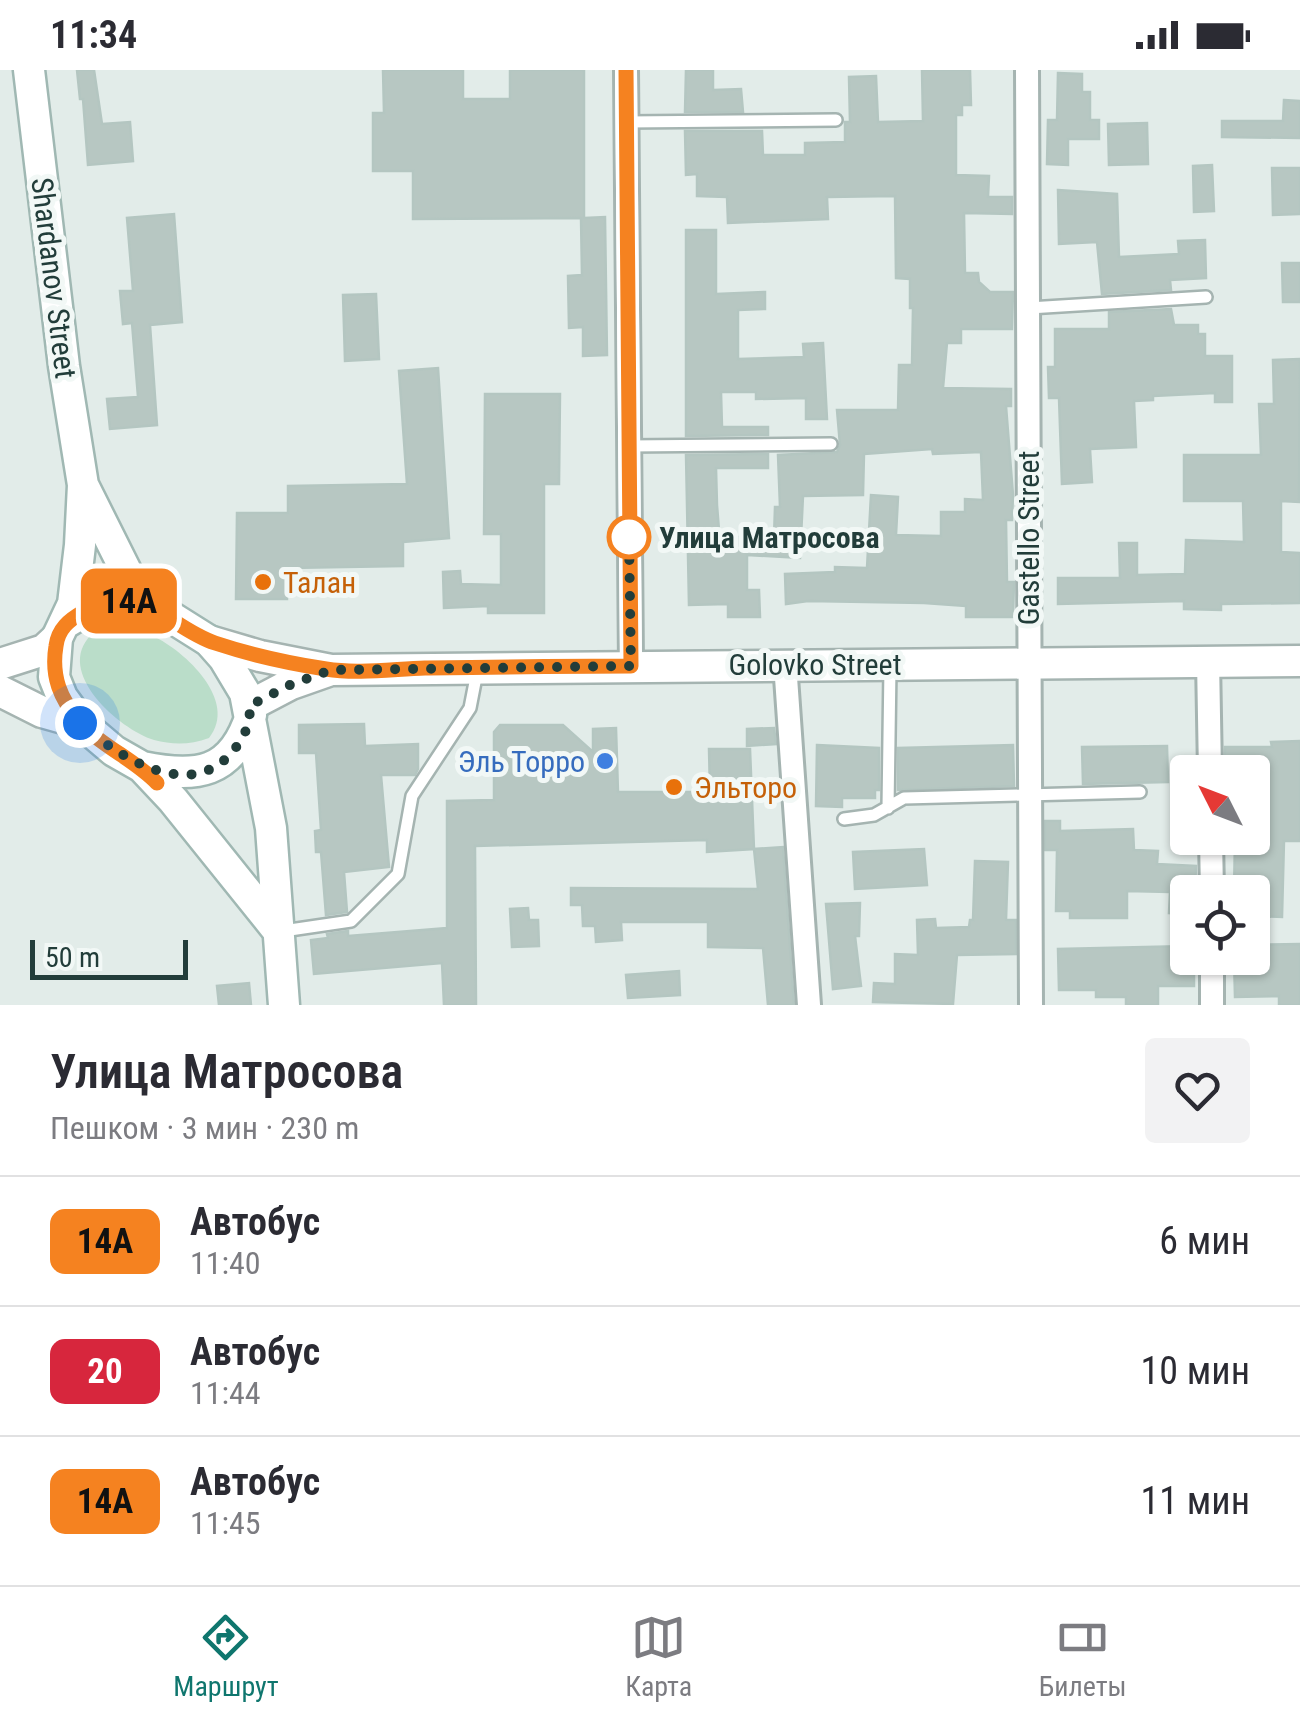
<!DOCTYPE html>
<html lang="ru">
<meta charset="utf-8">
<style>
:root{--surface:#fff;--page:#f2f2f3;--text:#2b2b33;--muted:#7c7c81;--line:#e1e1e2;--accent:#0f766e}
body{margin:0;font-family:"Roboto Condensed",sans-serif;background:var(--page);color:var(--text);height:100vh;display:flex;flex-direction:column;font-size:38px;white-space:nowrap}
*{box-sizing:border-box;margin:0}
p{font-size:32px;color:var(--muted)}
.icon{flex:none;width:55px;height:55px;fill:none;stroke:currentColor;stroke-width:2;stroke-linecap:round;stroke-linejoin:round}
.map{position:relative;height:935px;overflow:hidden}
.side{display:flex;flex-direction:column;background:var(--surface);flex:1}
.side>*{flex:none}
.badge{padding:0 20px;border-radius:15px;font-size:35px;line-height:65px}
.needle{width:65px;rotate:312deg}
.buttons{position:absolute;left:1170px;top:685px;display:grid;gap:20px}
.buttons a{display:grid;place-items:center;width:100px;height:100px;border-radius:10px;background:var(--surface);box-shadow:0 2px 8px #0004;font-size:50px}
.scale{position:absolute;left:30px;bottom:25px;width:158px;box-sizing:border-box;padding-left:10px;border:5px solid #223d3a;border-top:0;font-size:28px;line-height:35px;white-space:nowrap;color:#223d3a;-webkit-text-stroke:8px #f2f8f6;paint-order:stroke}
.you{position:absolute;width:50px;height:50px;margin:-25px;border:8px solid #fff;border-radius:50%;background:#1a73e8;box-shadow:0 0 0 15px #1a73e833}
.map>.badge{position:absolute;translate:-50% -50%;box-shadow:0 0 0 5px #fff}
.round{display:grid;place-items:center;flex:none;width:105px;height:105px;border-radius:10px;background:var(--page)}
.overview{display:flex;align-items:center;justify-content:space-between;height:170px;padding:0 50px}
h1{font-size:48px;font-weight:600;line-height:75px}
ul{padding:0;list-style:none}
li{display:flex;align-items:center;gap:30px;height:130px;padding:0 50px;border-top:2px solid var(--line)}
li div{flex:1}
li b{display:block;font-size:38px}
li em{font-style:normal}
li .badge{min-width:110px;font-weight:700;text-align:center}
.status{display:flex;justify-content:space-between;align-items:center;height:70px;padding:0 50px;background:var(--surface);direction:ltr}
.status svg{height:28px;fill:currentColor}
.tabs{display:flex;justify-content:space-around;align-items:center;height:140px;border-top:2px solid var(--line);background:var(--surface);font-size:28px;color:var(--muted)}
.tabs a{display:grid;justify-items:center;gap:5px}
.tabs .current{color:var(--accent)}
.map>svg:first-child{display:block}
.green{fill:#baddc9}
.building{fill:#b7c7c2;stroke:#b4c6c1;stroke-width:2.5}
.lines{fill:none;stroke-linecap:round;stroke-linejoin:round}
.service-casing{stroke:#a5b4b1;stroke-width:16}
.minor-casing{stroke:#a5b4b1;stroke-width:28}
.tertiary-casing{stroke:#a5b4b1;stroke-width:35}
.secondary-casing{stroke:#a0b8b3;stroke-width:35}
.service{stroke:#fff;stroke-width:11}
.minor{stroke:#fff;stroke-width:22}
.tertiary{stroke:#fff;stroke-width:30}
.secondary{stroke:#fff;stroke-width:30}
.line-casing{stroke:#fff;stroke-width:22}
.line{stroke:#f58220;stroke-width:15}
.walk{stroke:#223d3a;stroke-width:10;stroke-dasharray:0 18}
.stop-dot{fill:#fff;stroke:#f58220;stroke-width:5}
.food-dot{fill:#e8710a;stroke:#f2f8f6;stroke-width:4}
.shop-dot{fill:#3f7fe0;stroke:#f2f8f6;stroke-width:4}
.labels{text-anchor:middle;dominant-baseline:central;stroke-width:10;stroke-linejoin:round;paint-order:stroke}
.street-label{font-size:30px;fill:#223d3a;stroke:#f2f8f6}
.stop-label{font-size:30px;font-weight:bold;fill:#223d3a;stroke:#f2f8f6;text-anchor:start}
.food-label{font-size:30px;fill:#c56008;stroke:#f2f8f6;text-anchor:start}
.shop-label{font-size:30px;fill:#366cbe;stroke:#f2f8f6;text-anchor:end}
</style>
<div class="status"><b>11:34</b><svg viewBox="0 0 49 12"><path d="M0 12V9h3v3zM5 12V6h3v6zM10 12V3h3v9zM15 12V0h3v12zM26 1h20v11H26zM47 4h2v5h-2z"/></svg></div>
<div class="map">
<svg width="1300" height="935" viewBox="0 0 1300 935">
<rect width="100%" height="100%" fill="#e2ece9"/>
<!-- green -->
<path class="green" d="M121 559C132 561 143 562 153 566 185 581 239 631 209 668 190 675 173 675 154 670 119 659 54 602 91 565Z"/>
<!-- building -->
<path class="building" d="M77 0H94L102 54 130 52 133 91 88 95 83 29H80Z
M383 0H463V29H510V0H584V148L605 147 607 285 583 286V257L569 258 568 206 582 205 581 148 413 149V101H373V43H384Z
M686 0H713V20L741 19 743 42H685Z
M922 0H970L971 35H962V45H956V105L989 106 988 127H1012V144L964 143 965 203H978L979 212 990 222H1013L1012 259H961V273H947L943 318 1011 319V336H1006L1013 425 1012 450H1006L1007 512H1014L1013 547H966V536L924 533 808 531 786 534 785 504 835 502V497L867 498 871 425 898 427 896 465 941 466V442H965V429L983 430 981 382 933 384 932 379 864 384 863 425 803 426 800 488 747 485V520H759L760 547H728V534L689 535 686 385 768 384V398H716L717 435 719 460 727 461 726 467H774L775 437H780L778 385 837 382 840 375 837 340H898L899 295H912L913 238H910V209L896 208 895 126 827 127 828 149 728 153 727 127 697 126V104L686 105 685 61H762L763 85H805V73L845 72V52H850L849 7 876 6 878 52 923 51Z
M1058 3 1082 4V22H1090V50H1099V69H1068V95L1047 94 1048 50H1057Z
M1284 30 1300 31V68L1222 67V51H1283Z
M1147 53 1148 94 1109 95 1108 54Z
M1212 95 1214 141 1194 142 1193 96Z
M1272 98H1300V144L1273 145Z
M1058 120 1117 124 1119 187 1179 184 1178 171 1205 170 1206 208 1170 210 1171 220 1102 224 1097 172 1059 174Z
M174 144 182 252 150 255 157 355 110 359 107 329 138 327 132 253 123 254 120 221H133L127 148Z
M686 160H716V224L765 222V239L738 240V289L804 287 803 274 823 273 827 349H806V328L756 329V322H721L722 357H768V365L686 366Z
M1282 193H1300V232H1283Z
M376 224 379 289 345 291 343 225Z
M1171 239 1174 255H1198V264H1205V286H1232V332H1215V323L1153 326V330L1134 331 1136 377 1090 379 1092 412 1062 414 1059 328H1049L1048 297H1055V259H1109V242Z
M1300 289 1299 432 1281 431V482L1300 483V533L1221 534V540L1184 539V531L1058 534V508H1120L1119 473H1137V505L1185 504 1186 470 1244 472 1243 431H1184V385H1261L1259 334H1274L1273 290Z
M438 298 449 468 403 472V496L287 498V529H236L237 443H288V416L407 414 399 301Z
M485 324H560L559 414H544V543H488V536L444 538 443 502 460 501 461 514 501 515V464H484Z
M364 654 365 676 418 674V699L415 705H381L389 797 344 802 347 842 326 845 321 782H316L315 761 321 760 316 683H299V655Z
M500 655H563L593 682V659L616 658 618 722H710L709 679H750L754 779 707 782V770L475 776 476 935H444L442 893 314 904 311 870 328 868 327 864 348 861V866L447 858V731L494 730V662Z
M774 658 776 674 747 676V659Z
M1300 671V771H1284L1282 847 1252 846V822H1234L1235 768H1252V702H1225V677H1272L1271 672Z
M817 675 879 678V720H875V728H842V737L816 736Z
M1013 675 1014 716 898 720V678Z
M1167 676 1168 712 1083 714 1082 677Z
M1045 751H1060V761L1133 759 1134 780 1158 781 1157 794 1196 796 1195 822H1188V844L1169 843 1170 822 1127 821V848H1070V841H1056L1057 780H1045Z
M783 777 794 935H768L763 878 708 877V852H621L622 870 596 872 595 856H583L582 835H571V818L758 819 754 779Z
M924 779 927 815 855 819 853 782Z
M975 791 1008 792 1006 850H1016V884L957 885 953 934 873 932 874 913 895 914V884L918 885 917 850 935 849 936 858 969 857 970 850H973Z
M860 833 859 866H855L861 916 833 919 826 834Z
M528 838 529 850H538L539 876 512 877 510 839Z
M1300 874V935H1279V926L1235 927 1234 888H1252V875Z
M1188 876V888H1194V916H1158V935H1126V927H1096V920H1059L1058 879Z
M679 901 680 925 628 928 626 905Z
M249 913 251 935H219L217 916Z"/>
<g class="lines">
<!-- service casing -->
<g class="service-casing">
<path id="service" d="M626 52 836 50
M1029 238 1206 227
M628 376 831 374
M888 738 890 597
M844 749 874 745 904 728 1140 722
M283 861 351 851 398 804 412 726 470 638 477 602"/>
</g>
<!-- minor casing -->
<g class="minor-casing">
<path id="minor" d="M626 0 631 596
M1027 0 1031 935
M1208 590 1210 702
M785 593 809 935
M1211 768 1212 822
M1212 888V935"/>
</g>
<!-- tertiary casing -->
<g class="tertiary-casing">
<path id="tertiary" d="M209 571 260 586 331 600 1300 591
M0 594 44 580 57 568
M0 621 42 642 81 653
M249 636 291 614 328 601"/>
</g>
<!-- secondary casing -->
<g class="secondary-casing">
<path id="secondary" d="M29 0 64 296 83 415 80 475 73 534 57 568 54 607 62 627 81 653 114 681 142 697 173 730 279 862
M84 417 130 509 155 537 209 571 224 588 245 623 271 758 284 935
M67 552C101 531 116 528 155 537
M142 697C196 708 232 705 251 645"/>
</g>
<!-- service -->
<use href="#service" class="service"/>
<!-- minor -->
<use href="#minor" class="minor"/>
<!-- tertiary -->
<use href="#tertiary" class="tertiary"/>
<!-- secondary -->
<use href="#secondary" class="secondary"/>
</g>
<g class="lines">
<!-- line casing -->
<g class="line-casing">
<path id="line" d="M157 713C134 689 102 677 80 652 60 629 51 606 56 576 58 559 69 550 83 542 141 507 167 557 215 573 251 585 288 593 326 599 357 604 393 599 425 598 494 597 562 596 631 596L626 0"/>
</g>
<!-- line -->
<use href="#line" class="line"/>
<!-- walk -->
<path class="walk" d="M80 653C119 688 191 734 234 680 244 667 252 652 249 636L292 614 331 600 631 596 629 467"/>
</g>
<!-- markers -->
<circle class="stop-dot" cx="629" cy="467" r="20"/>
<g class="food-dot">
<circle cx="263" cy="512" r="10"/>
<circle cx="674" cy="717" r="10"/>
</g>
<circle class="shop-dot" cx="605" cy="691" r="10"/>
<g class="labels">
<!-- street labels -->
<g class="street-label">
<text transform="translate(54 208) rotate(83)">Shardanov Street</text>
<text transform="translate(1028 468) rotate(-90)">Gastello Street</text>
<text x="815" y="594">Golovko Street</text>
</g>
<!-- stop labels -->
<g class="stop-label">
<text x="659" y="467">Улица Матросова</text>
</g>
<!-- food labels -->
<g class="food-label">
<text x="283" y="512">Талан</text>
<text x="694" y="717">Эльторо</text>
</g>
<!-- shop labels -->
<g class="shop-label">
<text x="585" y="691">Эль Торро</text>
</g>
</g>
</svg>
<div class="buttons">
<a><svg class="needle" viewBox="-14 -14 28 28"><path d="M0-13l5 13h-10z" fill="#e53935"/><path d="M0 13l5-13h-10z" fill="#7c7c81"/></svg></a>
<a><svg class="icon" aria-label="locate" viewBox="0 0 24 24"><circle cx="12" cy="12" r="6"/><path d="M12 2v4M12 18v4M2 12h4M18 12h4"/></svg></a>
</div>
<div class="scale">50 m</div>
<div class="you" style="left:80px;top:653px"></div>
<b class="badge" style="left:129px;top:531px;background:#f58220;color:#111">14А</b>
</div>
<section class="side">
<div class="overview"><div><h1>Улица Матросова</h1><p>Пешком · 3 мин · 230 m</p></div><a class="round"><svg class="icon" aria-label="heart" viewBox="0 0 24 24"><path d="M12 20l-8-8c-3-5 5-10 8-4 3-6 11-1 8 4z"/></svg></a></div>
<ul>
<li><span class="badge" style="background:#f58220;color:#111">14А</span><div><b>Автобус</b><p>11:40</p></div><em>6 мин</em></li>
<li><span class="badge" style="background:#d7263d;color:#fff">20</span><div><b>Автобус</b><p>11:44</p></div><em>10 мин</em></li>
<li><span class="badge" style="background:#f58220;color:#111">14А</span><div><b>Автобус</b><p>11:45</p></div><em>11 мин</em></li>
</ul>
</section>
<nav class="tabs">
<a class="current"><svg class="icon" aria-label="directions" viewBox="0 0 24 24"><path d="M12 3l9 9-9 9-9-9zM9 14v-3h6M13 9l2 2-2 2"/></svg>Маршрут</a>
<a><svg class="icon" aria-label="map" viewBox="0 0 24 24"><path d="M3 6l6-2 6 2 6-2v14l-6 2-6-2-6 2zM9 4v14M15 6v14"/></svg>Карта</a>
<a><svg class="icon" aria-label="tickets" viewBox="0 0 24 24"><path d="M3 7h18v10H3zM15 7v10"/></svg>Билеты</a>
</nav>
